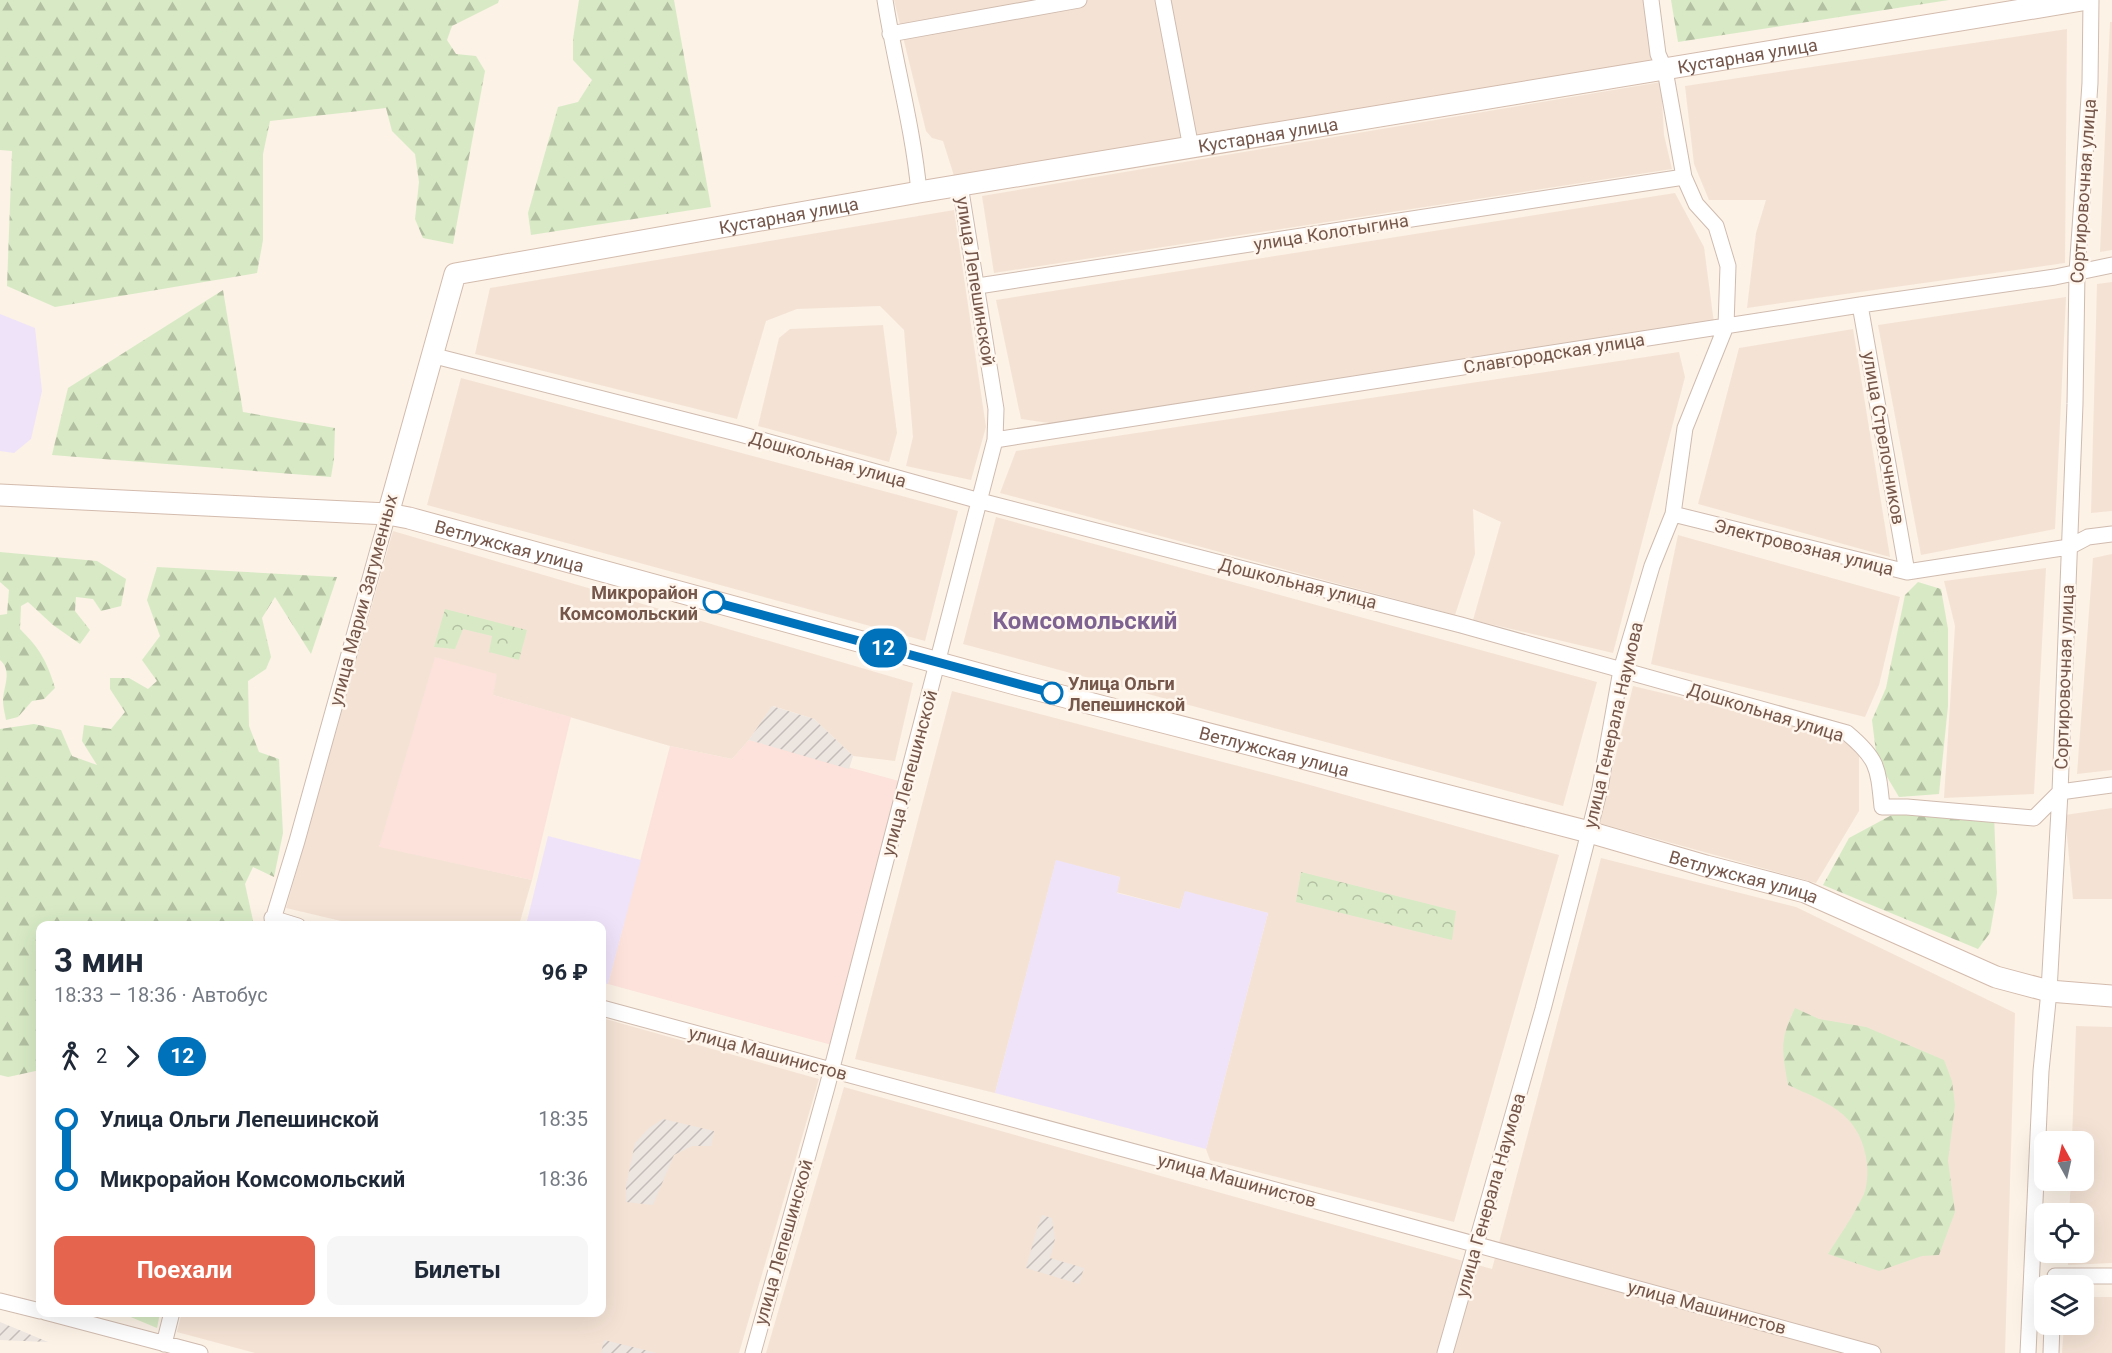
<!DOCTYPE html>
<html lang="ru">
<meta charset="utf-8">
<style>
:root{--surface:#fff;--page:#f6f6f7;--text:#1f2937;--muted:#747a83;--accent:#e4644d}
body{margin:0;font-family:Roboto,sans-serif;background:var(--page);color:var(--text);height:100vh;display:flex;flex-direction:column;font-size:22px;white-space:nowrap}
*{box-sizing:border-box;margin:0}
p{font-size:20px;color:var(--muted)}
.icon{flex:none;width:33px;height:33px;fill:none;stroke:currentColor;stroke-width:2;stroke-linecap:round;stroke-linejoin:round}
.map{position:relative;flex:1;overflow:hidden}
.panel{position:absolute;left:36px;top:921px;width:570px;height:396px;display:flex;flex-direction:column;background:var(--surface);border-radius:12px;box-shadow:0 6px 24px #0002}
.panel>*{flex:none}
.badge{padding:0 12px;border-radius:20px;font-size:21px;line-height:39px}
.needle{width:39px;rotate:352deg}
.tools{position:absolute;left:2034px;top:1131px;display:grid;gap:12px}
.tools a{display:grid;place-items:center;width:60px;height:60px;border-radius:12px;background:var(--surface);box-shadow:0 6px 24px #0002;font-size:30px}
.map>.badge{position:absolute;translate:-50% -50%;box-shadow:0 0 0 3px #fff}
.legs{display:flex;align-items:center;gap:9px;height:66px;padding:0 18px;font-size:20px}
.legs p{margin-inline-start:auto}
.headline{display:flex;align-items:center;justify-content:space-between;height:102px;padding:0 18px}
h1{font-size:33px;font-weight:700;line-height:45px}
.cta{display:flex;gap:12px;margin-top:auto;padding:12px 18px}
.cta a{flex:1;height:69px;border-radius:12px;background:var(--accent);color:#fff;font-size:24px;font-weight:700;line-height:69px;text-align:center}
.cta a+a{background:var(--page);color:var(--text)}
ul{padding:0 18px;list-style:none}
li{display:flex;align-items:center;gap:21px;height:60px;font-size:22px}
li i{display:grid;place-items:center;width:9px;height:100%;margin:0 8px;background:currentColor}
li i::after{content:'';width:15px;height:15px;margin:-8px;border:4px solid;border-radius:50%;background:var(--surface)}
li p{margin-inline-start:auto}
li:first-child i{background:linear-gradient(#0000 50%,currentColor 0)}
li:last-child i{background:linear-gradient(currentColor 50%,#0000 0)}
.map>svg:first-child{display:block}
.residential{fill:#f4e3d5}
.commercial{fill:#fce2da}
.industrial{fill:url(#industrial-furrows)}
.education{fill:#efe3f9}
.forest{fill:url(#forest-firs)}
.park{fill:url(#park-crowns)}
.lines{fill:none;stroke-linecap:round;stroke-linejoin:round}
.street-casing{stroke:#d0bbaf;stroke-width:17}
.secondary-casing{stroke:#d3bbad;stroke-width:23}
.street{stroke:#fff;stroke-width:15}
.secondary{stroke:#fff;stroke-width:21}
.line-1-casing{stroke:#fff;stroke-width:14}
.line-1{stroke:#0072bc;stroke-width:9}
.stop-1-dot{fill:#fff;stroke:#0072bc;stroke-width:3}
.labels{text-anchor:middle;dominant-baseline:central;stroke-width:5;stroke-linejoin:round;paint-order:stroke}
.street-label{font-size:18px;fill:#76574b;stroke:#fff6ed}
.stop-label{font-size:18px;font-weight:bold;fill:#76574b;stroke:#fff6ed;text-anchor:end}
.district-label{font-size:24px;font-weight:bold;fill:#7e6392;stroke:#fff6ed}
</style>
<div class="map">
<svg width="2112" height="1353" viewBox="0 0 2112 1353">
<defs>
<pattern id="industrial-furrows" width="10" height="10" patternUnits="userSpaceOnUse" patternTransform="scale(1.5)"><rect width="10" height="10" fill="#ece5e0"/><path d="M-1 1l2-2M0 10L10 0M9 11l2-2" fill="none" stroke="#c4bcb8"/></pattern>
<pattern id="forest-firs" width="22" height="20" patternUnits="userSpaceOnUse" patternTransform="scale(1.5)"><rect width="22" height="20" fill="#d7eac5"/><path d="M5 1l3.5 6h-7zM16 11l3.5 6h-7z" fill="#b3c0a2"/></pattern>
<pattern id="park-crowns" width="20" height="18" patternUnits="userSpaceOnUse" patternTransform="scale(1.5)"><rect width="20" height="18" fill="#d7eac5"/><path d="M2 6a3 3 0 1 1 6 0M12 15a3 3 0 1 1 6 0" fill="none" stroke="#b3c0a2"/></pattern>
</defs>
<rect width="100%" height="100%" fill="#fcf2e6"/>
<!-- residential -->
<path class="residential" d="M894 0H1645L1654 61 955 179 943 141 932 138 926 131Z
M2110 22H2112V250L2100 252Z
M2067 29 2065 263 1747 308 1756 233 1766 200H1709L1694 164 1685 86Z
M1661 82 1664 135 1672 169 994 273 982 196Z
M1675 193 1704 247 1714 323 1056 424 1021 419 996 300Z
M954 210 986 427 971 480 906 466 913 437 904 330 880 306 797 309 766 321 737 419 475 354 490 288Z
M2112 282V511L2091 513 2097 284Z
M2066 297 2055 529 1921 555 1878 325Z
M883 325 897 433 889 462 758 426 779 338 790 329Z
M1853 329 1890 557 1698 504 1739 348Z
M1679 352 1685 377 1613 653 1473 620 1501 522 1473 509 1475 554 1455 615 1000 493 1016 451Z
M461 378 958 511 925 641 427 505Z
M996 517 1597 682 1563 806 963 644Z
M393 531 913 683 895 761 853 756 814 719 773 706 749 740 732 759 670 746 493 695 379 846 532 880 519 925H358L286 908Z
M1678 535 1900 597 1879 685 1865 717 1651 664Z
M2112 554V770L2077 774 2093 558Z
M2046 568 2034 794 1944 798 1955 626 1944 581Z
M1633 686 1859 740V811L1816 883 1599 823Z
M952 691 1303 783 1559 855 1454 1222 1210 1160 1206 1149 1268 913 1185 892 1180 909 1116 892 1120 877 1056 861 995 1093 855 1059Z
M2112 808V899H2073L2065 815Z
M1601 858 1796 907 2015 1013 2005 1353H766L844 1087 1492 1269Z
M602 1018 819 1079 739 1353H255L177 1332 182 1312H602Z
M2076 1026 2112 1027V1263L2068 1265V1253L2084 1252V1214L2069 1213 2071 1181 2084 1180V1142L2072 1141Z
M2084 1297H2112V1353H2062L2064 1325 2084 1324Z"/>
<!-- commercial -->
<path class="commercial" d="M435 657 497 674 493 695 571 717 532 880 379 847Z
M749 740 899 781 832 1045 608 984 670 746 732 759Z"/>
<!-- industrial -->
<path class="industrial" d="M772 706 814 719 853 756 849 769 749 740Z
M663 1119 714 1131 711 1146H692L674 1155 653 1205 626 1202V1186L635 1143 649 1128Z
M1042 1215 1052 1218 1055 1239 1050 1258 1084 1268 1079 1284 1026 1268 1036 1232Z
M0 1322 48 1342 0 1340Z
M604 1340 657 1353H601Z"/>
<!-- education -->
<path class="education" d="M0 314 35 328 42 391 31 439 14 453 0 451Z
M548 836 641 860 608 984 602 983V926L526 925Z
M1056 860 1120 877 1117 893 1180 909 1185 891 1268 913 1206 1149 995 1093Z"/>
<!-- forest -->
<path class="forest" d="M0 0H499L498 3 452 26 447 40 456 54 476 56 485 71 453 244 423 238 415 219 419 182 415 154 392 131 386 108 270 121 263 154V240L257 273 55 307 7 286 12 151 0 150Z
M579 0H674L711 207 531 235 528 213 558 107 578 102 592 80 573 60V39Z
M1671 0H1949L1678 42Z
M223 290 243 412 335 428 334 459 331 477 52 455 68 388Z
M0 552 97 561 126 579 121 606 101 611 93 599 76 597 75 611 90 630 80 644 53 625 28 602 21 606 20 629C40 649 47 661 55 688L44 699 32 701 18 717 6 720C5 714 3 707 3 701 3 687 13 671 0 660V615L7 614 9 590 0 582Z
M157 567 337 577 311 654 275 597 262 618 271 657 266 669 248 681 249 726 259 752 279 759 283 833 274 877 253 867 245 884 254 925 40 926V1070L8 1077 0 1075V729L34 724 61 730 72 756 97 765 82 741 84 725 111 729 125 712 110 689V678H129L148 689 157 681 142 660 160 636 147 600Z
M1918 582 1941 589 1948 629V706L1939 794 1899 797 1877 760 1872 720 1886 688 1905 595Z
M1901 810 1994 814 1997 893 1990 933 1978 949 1823 885 1849 838Z
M1795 1008 1819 1019 1866 1027 1944 1060 1952 1081 1955 1105 1948 1161 1955 1212 1939 1255 1922 1256 1879 1271 1828 1254C1840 1235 1854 1215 1864 1194 1868 1183 1868 1168 1866 1157 1858 1112 1825 1102 1788 1085 1782 1049 1779 1042 1795 1008Z
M121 1313H160L157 1328Z"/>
<!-- park -->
<path class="park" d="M445 609 527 630 519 660 489 652 492 636 463 629 455 649 434 647Z
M1301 872 1456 911 1452 940 1296 902Z"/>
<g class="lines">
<!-- street casing -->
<g class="street-casing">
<path id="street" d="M885 0C895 64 913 127 919 192
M1163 0 1191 148
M890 34 1079 0
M978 286 1684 177
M1860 305 1907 572
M431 355 740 434 980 501 1461 625 1847 733C1878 759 1878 767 1882 807H1907L2034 818 2060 792 2112 785
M995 440 1860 305 2055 277 2112 265
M1673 514 1907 572 2069 547 2088 537 2112 534
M272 918 298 926
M271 926 297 841 388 514
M602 1008C1025 1123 1450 1236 1873 1353
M2055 1276H2112
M0 1301 40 1311
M45 1312 200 1353
M164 1344 172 1312
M753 1353 827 1087 995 440 996 409 960 185
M1445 1353 1543 1009 1585 848 1600 788 1621 670 1652 566 1673 514 1685 428 1726 326 1728 266 1716 226 1696 204 1684 177 1665 70 1658 54 1651 0
M2028 1353 2041 1071 2049 991 2060 792 2075 404 2077 272 2090 83 2091 0
M2051 1353 2052 1324"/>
</g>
<!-- secondary casing -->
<g class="secondary-casing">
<g id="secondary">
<path id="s1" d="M0 495 388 514 409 518 1019 685 1589 832 1706 866 1805 892 1996 977 2049 991 2112 996"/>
<path id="s2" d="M388 514 455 274 919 192 2082 0"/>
</g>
</g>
<!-- street -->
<use href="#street" class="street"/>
<!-- secondary -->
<use href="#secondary" class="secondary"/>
</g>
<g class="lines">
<!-- line-1 casing -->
<g class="line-1-casing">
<path id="line-1" d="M714 602 1052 693"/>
</g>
<!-- line-1 -->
<use href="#line-1" class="line-1"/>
</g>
<!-- markers -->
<g class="stop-1-dot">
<circle cx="714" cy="602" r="10"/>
<circle cx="1052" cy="693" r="10"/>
</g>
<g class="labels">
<!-- street labels -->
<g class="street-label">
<text stroke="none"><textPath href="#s2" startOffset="1560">Кустарная улица</textPath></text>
<text stroke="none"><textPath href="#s2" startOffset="1074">Кустарная улица</textPath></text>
<text transform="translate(2083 191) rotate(-86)">Сортировочная улица</text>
<text stroke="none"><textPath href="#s2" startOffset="588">Кустарная улица</textPath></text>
<text transform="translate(1331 232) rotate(-9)">улица Колотыгина</text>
<text transform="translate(976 281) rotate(81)">улица Лепешинской</text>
<text transform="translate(1554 353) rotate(-9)">Славгородская улица</text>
<text transform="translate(1884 438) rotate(80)">улица Стрелочников</text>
<text transform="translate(828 459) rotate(16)">Дошкольная улица</text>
<text stroke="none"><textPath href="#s1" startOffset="514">Ветлужская улица</textPath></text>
<text transform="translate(1804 547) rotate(14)">Электровозная улица</text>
<text transform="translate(1298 583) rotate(14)">Дошкольная улица</text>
<text transform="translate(363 600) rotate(-75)">улица Марии Загуменных</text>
<text transform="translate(2064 677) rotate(-88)">Сортировочная улица</text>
<text transform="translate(1766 712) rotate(17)">Дошкольная улица</text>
<text transform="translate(1613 725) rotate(-77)">улица Генерала Наумова</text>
<text stroke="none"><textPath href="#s1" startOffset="1306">Ветлужская улица</textPath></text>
<text transform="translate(909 773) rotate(-75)">улица Лепешинской</text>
<text stroke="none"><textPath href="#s1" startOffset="1792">Ветлужская улица</textPath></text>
<text transform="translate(768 1053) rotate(15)">улица Машинистов</text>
<text transform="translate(1237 1180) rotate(15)">улица Машинистов</text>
<text transform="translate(1490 1195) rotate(-74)">улица Генерала Наумова</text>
<text transform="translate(783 1242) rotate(-74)">улица Лепешинской</text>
<text transform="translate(1707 1307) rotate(15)">улица Машинистов</text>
</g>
<!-- stop labels -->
<g class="stop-label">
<text x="698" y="592">Микрорайон<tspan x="698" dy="21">Комсомольский</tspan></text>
<text x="1068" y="683" text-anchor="start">Улица Ольги<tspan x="1068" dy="21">Лепешинской</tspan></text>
</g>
<!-- district labels -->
<g class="district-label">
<text x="1085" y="621">Комсомольский</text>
</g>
</g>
</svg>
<div class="tools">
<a><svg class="needle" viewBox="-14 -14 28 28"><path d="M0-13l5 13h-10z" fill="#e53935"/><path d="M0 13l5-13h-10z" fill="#747a83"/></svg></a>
<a><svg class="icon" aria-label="locate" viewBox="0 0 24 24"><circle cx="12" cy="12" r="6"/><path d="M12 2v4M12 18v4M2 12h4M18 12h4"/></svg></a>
<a><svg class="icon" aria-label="layers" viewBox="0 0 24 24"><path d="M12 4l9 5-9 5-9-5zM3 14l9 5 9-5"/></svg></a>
</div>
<b class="badge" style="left:883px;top:648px;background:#0072bc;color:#fff">12</b>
<section class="panel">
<div class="headline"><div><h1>3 мин</h1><p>18:33 – 18:36 · Автобус</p></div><b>96 ₽</b></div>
<div class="legs"><svg class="icon" aria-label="walk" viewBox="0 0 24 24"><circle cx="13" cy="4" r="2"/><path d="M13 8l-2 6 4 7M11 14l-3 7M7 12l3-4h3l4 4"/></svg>2<svg class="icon" aria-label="forward" viewBox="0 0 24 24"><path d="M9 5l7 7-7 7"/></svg><b class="badge" style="background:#0072bc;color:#fff">12</b></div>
<ul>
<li><i style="color:#0072bc"></i><b>Улица Ольги Лепешинской</b><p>18:35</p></li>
<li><i style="color:#0072bc"></i><b>Микрорайон Комсомольский</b><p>18:36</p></li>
</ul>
<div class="cta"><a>Поехали</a><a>Билеты</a></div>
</section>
</div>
